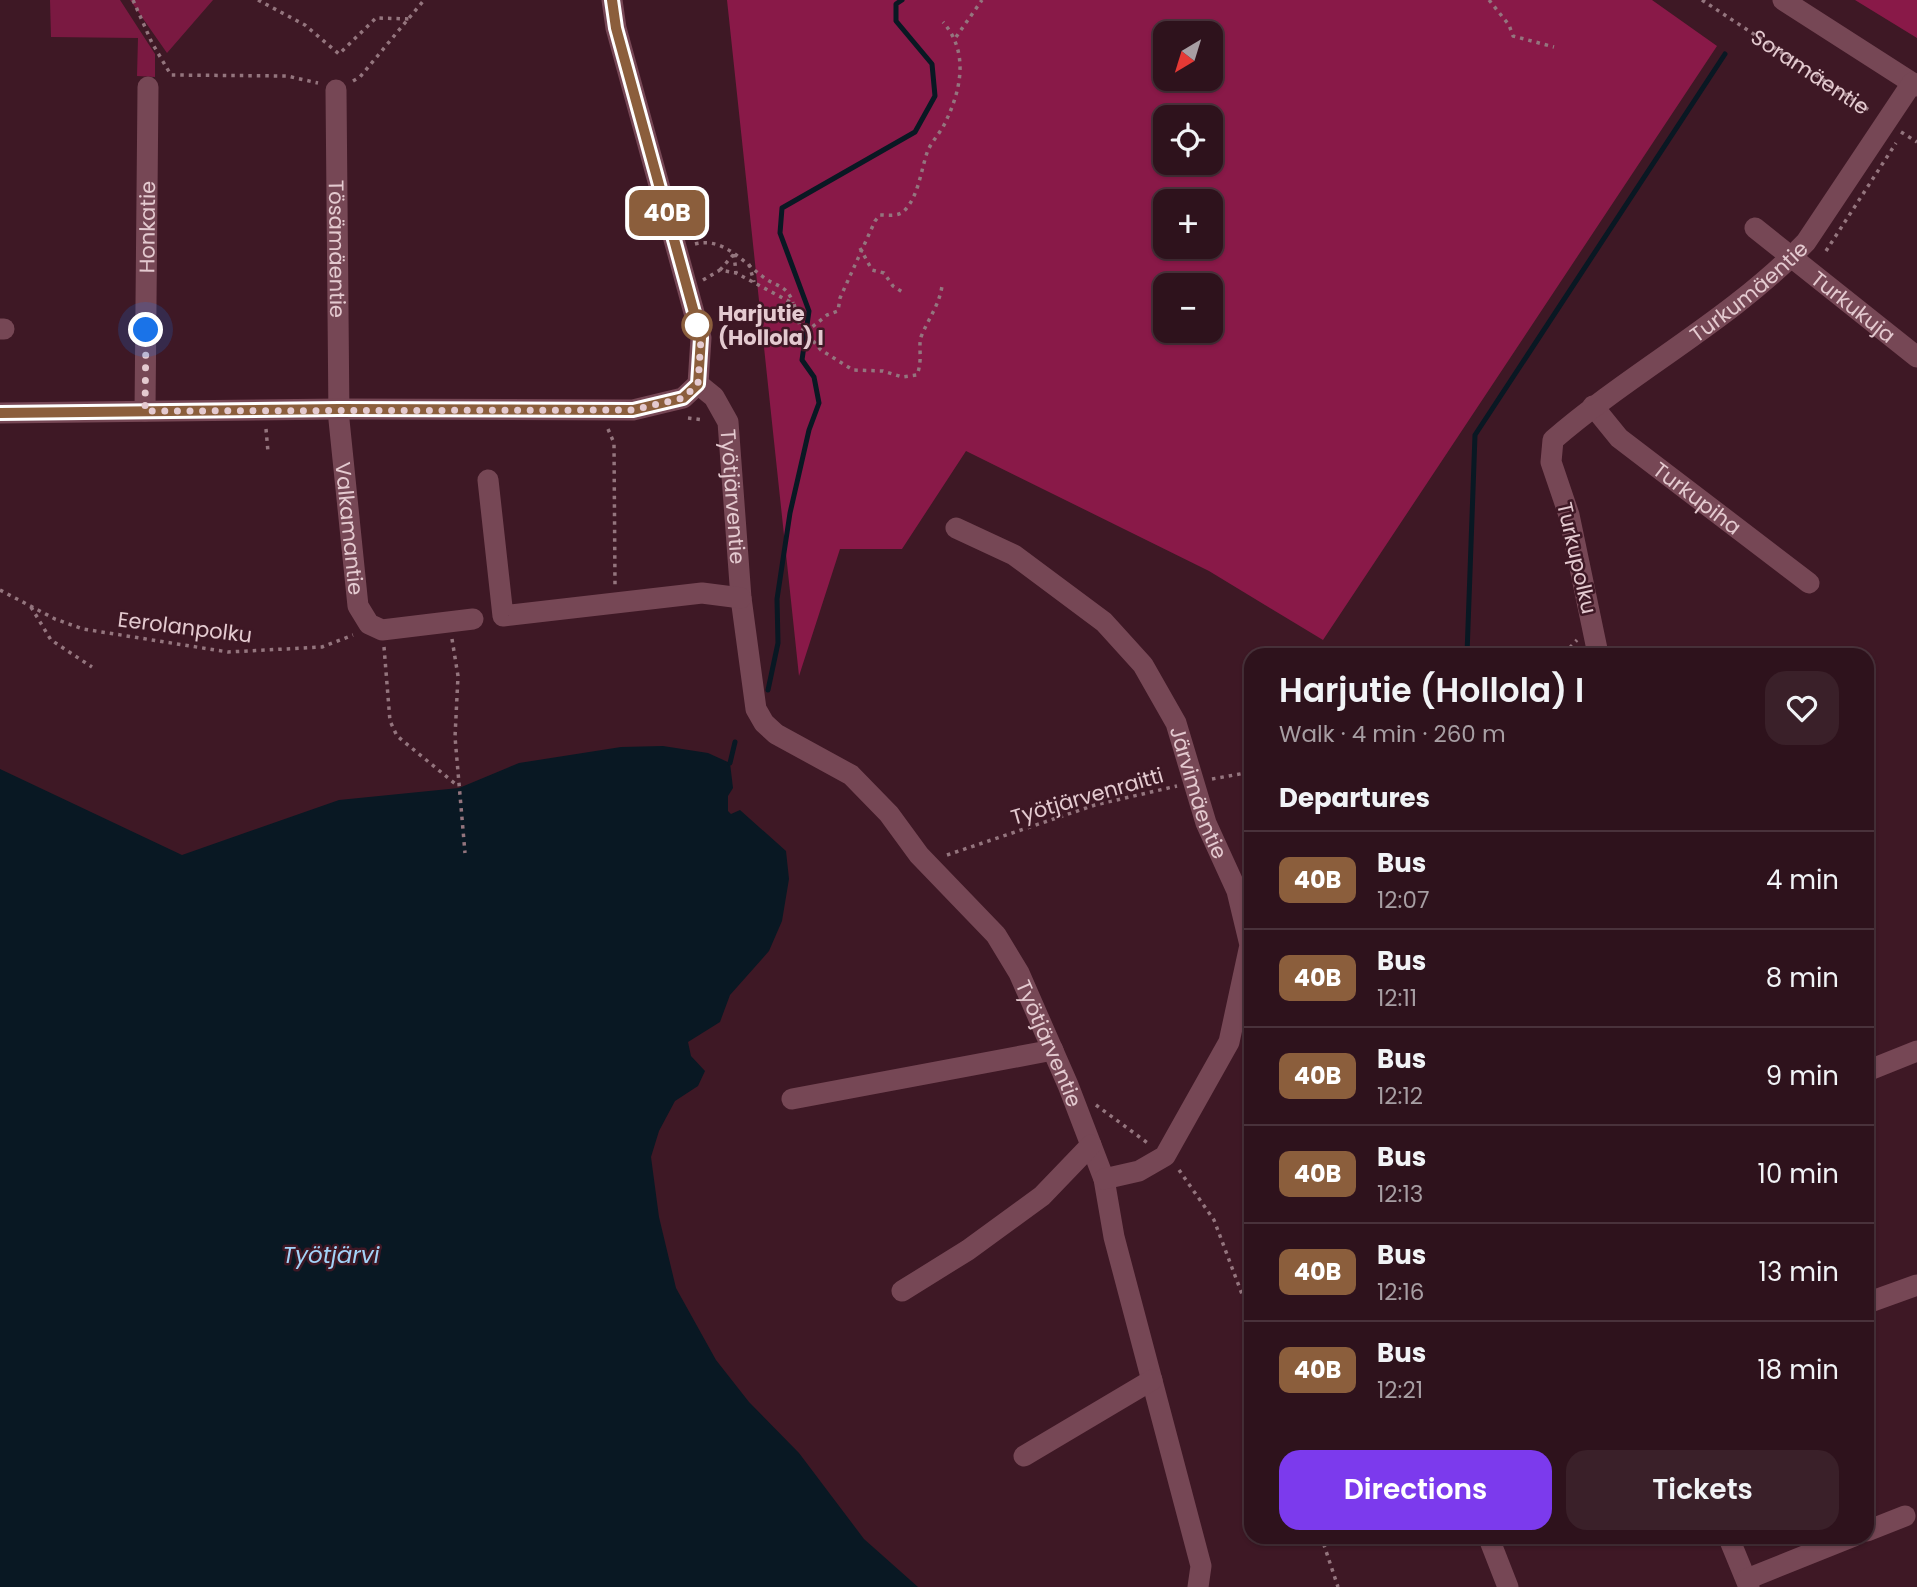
<!DOCTYPE html>
<meta charset="utf-8">
<style>
:root{--surface:#2e121c;--page:#3a2029;--text:#f1f3f6;--muted:#a79ea3;--line:#49323b;--accent:#7c3aed}
body{margin:0;font-family:Poppins,sans-serif;background:var(--page);color:var(--text);height:100vh;display:flex;flex-direction:column;font-size:26px;white-space:nowrap}
*{box-sizing:border-box;margin:0}
p{font-size:23px;color:var(--muted)}
.icon{flex:none;width:38px;height:38px;fill:none;stroke:currentColor;stroke-width:2;stroke-linecap:round;stroke-linejoin:round}
.map{position:relative;flex:1;overflow:hidden}
.details{position:absolute;left:1244px;top:648px;width:630px;height:896px;display:flex;flex-direction:column;background:var(--surface);border-radius:21px;box-shadow:0 2px 5px #0004,0 0 0 2px var(--line)}
.details>*{flex:none}
.badge{padding:0 14px;border-radius:10px;font-size:24px;line-height:46px}
.needle{width:46px;rotate:218deg}
.tools{position:absolute;left:1153px;top:21px;display:grid;gap:14px}
.tools a{display:grid;place-items:center;width:70px;height:70px;border-radius:14px;background:var(--surface);box-shadow:0 2px 5px #0004,0 0 0 2px var(--line);font-size:35px}
.you{position:absolute;width:35px;height:35px;margin:-18px;border:5px solid #fff;border-radius:50%;background:#1a73e8;box-shadow:0 0 0 10px #1a73e833}
.map>.badge{position:absolute;translate:-50% -50%;box-shadow:0 0 0 4px #fff}
h2{padding:0 35px;font-size:26px;line-height:63px}
.round{display:grid;place-items:center;flex:none;width:74px;height:74px;border-radius:21px;background:var(--page)}
.headline{display:flex;align-items:center;justify-content:space-between;height:119px;padding:0 35px}
h1{font-size:33px;font-weight:600;line-height:52px}
.action{display:flex;gap:14px;margin-top:auto;padding:14px 35px}
.action a{flex:1;height:80px;border-radius:21px;background:var(--accent);color:#fff;font-size:28px;font-weight:600;line-height:80px;text-align:center}
.action a+a{background:var(--page);color:var(--text)}
ul{padding:0;list-style:none}
li{display:flex;align-items:center;gap:21px;height:98px;padding:0 35px;border-top:2px solid var(--line)}
li div{flex:1}
li b{display:block;font-size:26px}
li em{font-style:normal}
li .badge{min-width:77px;font-weight:700;text-align:center}
.map>svg:first-child{display:block}
.green{fill:#7a1941}
.forest{fill:#891948;fill-rule:evenodd}
.water{fill:#091823}
.lines{fill:none;stroke-linecap:round;stroke-linejoin:round}
.stream{stroke:#091823;stroke-width:5}
.path{stroke:#94757e;stroke-width:3.5;stroke-dasharray:3.5 5;stroke-linecap:butt}
.minor{stroke:#764755;stroke-width:21}
.line-casing{stroke:#fff;stroke-width:16}
.line{stroke:#8b5e3c;stroke-width:10}
.walk{stroke:#e4cad0;stroke-width:7;stroke-dasharray:0 12.6}
.stop-dot{fill:#fff;stroke:#8b5e3c;stroke-width:3.5}
.labels{text-anchor:middle;dominant-baseline:central;stroke-width:5;stroke-linejoin:round;paint-order:stroke}
.street-label{font-size:21px;fill:#e4cad0;stroke:#3e1825}
.stop-label{font-size:21px;font-weight:bold;fill:#e4cad0;stroke:#3e1825;text-anchor:start}
.water-label{font-size:23px;font-style:italic;fill:#a3d3f8;stroke:#3e1825}
</style>
<div class="map">
<svg width="1917" height="1587" viewBox="0 0 1917 1587">
<rect width="100%" height="100%" fill="#3e1825"/>
<!-- green -->
<path class="green" d="M50 0H120L155 54V77L137 76 138 38 51 37Z
M130 0H213L167 53Z"/>
<!-- forest -->
<path class="forest" d="M727 0H1652L1717 46 1323 640 1209 571 966 451 902 549H840L799 676ZM1166 33H1211V79H1166ZM1166 117H1211V163H1166ZM1166 201H1211V247H1166ZM1166 285H1211V331H1166Z
M1855 0H1917V38Z"/>
<!-- water -->
<path class="water" d="M663 746 708 753 730 763 733 788 728 796V811L731 814 740 810 786 851 789 879 782 921 769 951 730 995 720 1022 688 1042 691 1056 705 1071 698 1086 675 1101 659 1131 651 1157 659 1217 676 1288 716 1360 749 1402 799 1453 864 1539 918 1587H0V769L182 855 339 800 459 788 519 763 621 747Z"/>
<g class="lines">
<!-- stream -->
<path class="stream" d="M1467 654 1475 435 1725 54
M768 690 778 643 777 599 790 513 809 430 819 403 814 377 802 360 809 311 780 233 782 208 915 132 935 96 932 64 896 21V4L902 0
M730 763 735 742"/>
<!-- path -->
<g class="path">
<path d="M133 0 152 43 171 75 287 76 318 83"/>
<path d="M258 0 305 25 339 54 376 18 410 19"/>
<path d="M1489 0 1509 25 1513 36 1554 47"/>
<path id="s1" d="M1702 0 1872 112"/>
<path d="M956 37 982 0"/>
<path d="M353 81 360 77 424 0"/>
<path d="M1901 132 1917 142"/>
<path d="M695 244C723 237 742 261 762 276 775 287 787 284 793 303"/>
<path d="M860 248 872 270 884 273 893 286 904 293"/>
<path d="M1826 251 1896 143"/>
<path d="M734 254 736 273"/>
<path d="M749 264 754 282"/>
<path d="M720 270 734 254"/>
<path d="M703 280 720 270 736 273 794 304 800 326 821 350 853 370 883 371 902 377 917 375C923 359 918 347 921 337 928 319 939 306 942 286"/>
<path d="M806 332 827 315 838 311 840 298 875 221 880 215C889 215 899 217 905 210 919 195 921 169 928 150 932 142 938 135 943 127 961 92 970 53 943 22"/>
<path d="M688 418 704 420"/>
<path d="M266 429 268 452"/>
<path d="M608 429 614 443 615 585"/>
<path d="M0 590 55 619 83 629 228 652 322 647 353 635"/>
<path d="M31 607 51 640 92 667"/>
<path d="M452 639 458 676 455 737 465 853"/>
<path d="M384 647 390 721 397 736 458 786"/>
<path d="M1564 654 1577 640"/>
<path d="M1212 779 1251 772"/>
<path d="M947 855 1095 805 1177 786"/>
<path d="M1096 1105 1149 1144"/>
<path d="M1179 1170 1214 1220 1251 1318"/>
<path d="M1321 1536 1338 1587"/>
</g>
<!-- minor -->
<g class="minor">
<path d="M612 0 616 28 701 338 698 384"/>
<path d="M1783 0 1917 86"/>
<path id="s2" d="M336 90 339 420 358 606 369 624 382 630 473 619"/>
<path id="s3" d="M1755 228 1917 357"/>
<path d="M0 329H4"/>
<path id="s4" d="M698 384 714 397 728 422 741 598 756 709 764 723 776 734 851 775 889 814 919 855 996 935 1019 973 1068 1085 1104 1179 1114 1237 1201 1566 1198 1587"/>
<path id="s5" d="M1593 406 1619 438 1809 583"/>
<path id="s6" d="M145 411 148 87"/>
<path d="M0 413 339 409 633 410 683 398 698 384"/>
<path d="M488 480 503 616 702 593 741 598"/>
<path id="s7" d="M956 528 1014 555 1104 622 1143 665 1176 723 1206 823 1237 891 1250 945 1229 1042 1165 1156 1139 1171 1104 1179"/>
<path id="s8" d="M1598 654 1569 515 1551 462 1553 440C1634 370 1731 320 1806 242L1912 83"/>
<path d="M1867 1071 1917 1051"/>
<path d="M792 1099 1053 1050"/>
<path d="M902 1291 968 1250 1042 1196 1091 1145"/>
<path d="M1867 1303 1917 1285"/>
<path d="M1024 1456 1152 1380"/>
<path d="M1867 1531 1905 1516"/>
<path d="M1488 1536 1508 1587"/>
<path d="M1728 1536 1749 1587"/>
<path d="M1747 1579 1854 1536"/>
</g>
</g>
<g class="lines">
<!-- line casing -->
<g class="line-casing">
<path id="line" d="M0 413 339 409 633 410 683 398 698 384 701 338 616 28 612 0"/>
</g>
<!-- line -->
<use href="#line" class="line"/>
<!-- walk -->
<path class="walk" d="M146 330 145 411 633 410 683 398 698 384 701 338 695 316 697 325"/>
</g>
<!-- markers -->
<circle class="stop-dot" cx="697" cy="325" r="14"/>
<g class="labels">
<!-- street labels -->
<g class="street-label">
<text stroke="none"><textPath href="#s1" startOffset="130">Soramäentie</textPath></text>
<text stroke="none"><textPath href="#s6" startOffset="184">Honkatie</textPath></text>
<text stroke="none"><textPath href="#s2" startOffset="159">Tösämäentie</textPath></text>
<text stroke="none"><textPath href="#s8" startOffset="466">Turkumäentie</textPath></text>
<text stroke="none"><textPath href="#s3" startOffset="126">Turkukuja</textPath></text>
<text stroke="none"><textPath href="#s4" startOffset="124">Työtjärventie</textPath></text>
<text stroke="none"><textPath href="#s5" startOffset="140">Turkupiha</textPath></text>
<text stroke="none"><textPath href="#s2" startOffset="439">Valkamantie</textPath></text>
<text transform="translate(1577 558) rotate(77)">Turkupolku</text>
<text transform="translate(185 627) rotate(7)">Eerolanpolku</text>
<text stroke="none"><textPath href="#s7" startOffset="374">Järvimäentie</textPath></text>
<text transform="translate(1087 796) rotate(-16)">Työtjärvenraitti</text>
<text stroke="none"><textPath href="#s4" startOffset="793">Työtjärventie</textPath></text>
</g>
<!-- stop labels -->
<g class="stop-label">
<text x="718" y="313">Harjutie<tspan x="718" dy="24">(Hollola) I</tspan></text>
</g>
<!-- water labels -->
<g class="water-label">
<text x="331" y="1255">Työtjärvi</text>
</g>
</g>
</svg>
<div class="tools">
<a><svg class="needle" viewBox="-14 -14 28 28"><path d="M0-13l5 13h-10z" fill="#e53935"/><path d="M0 13l5-13h-10z" fill="#a79ea3"/></svg></a>
<a><svg class="icon" aria-label="locate" viewBox="0 0 24 24"><circle cx="12" cy="12" r="6"/><path d="M12 2v4M12 18v4M2 12h4M18 12h4"/></svg></a>
<a>+</a>
<a>−</a>
</div>
<div class="you" style="left:146px;top:330px"></div>
<b class="badge" style="left:667px;top:213px;background:#8b5e3c;color:#fff">40B</b>
<section class="details">
<div class="headline"><div><h1>Harjutie (Hollola) I</h1><p>Walk · 4 min · 260 m</p></div><a class="round"><svg class="icon" aria-label="heart" viewBox="0 0 24 24"><path d="M12 20l-8-8c-3-5 5-10 8-4 3-6 11-1 8 4z"/></svg></a></div>
<h2>Departures</h2>
<ul>
<li><span class="badge" style="background:#8b5e3c;color:#fff">40B</span><div><b>Bus</b><p>12:07</p></div><em>4 min</em></li>
<li><span class="badge" style="background:#8b5e3c;color:#fff">40B</span><div><b>Bus</b><p>12:11</p></div><em>8 min</em></li>
<li><span class="badge" style="background:#8b5e3c;color:#fff">40B</span><div><b>Bus</b><p>12:12</p></div><em>9 min</em></li>
<li><span class="badge" style="background:#8b5e3c;color:#fff">40B</span><div><b>Bus</b><p>12:13</p></div><em>10 min</em></li>
<li><span class="badge" style="background:#8b5e3c;color:#fff">40B</span><div><b>Bus</b><p>12:16</p></div><em>13 min</em></li>
<li><span class="badge" style="background:#8b5e3c;color:#fff">40B</span><div><b>Bus</b><p>12:21</p></div><em>18 min</em></li>
</ul>
<div class="action"><a>Directions</a><a>Tickets</a></div>
</section>
</div>
